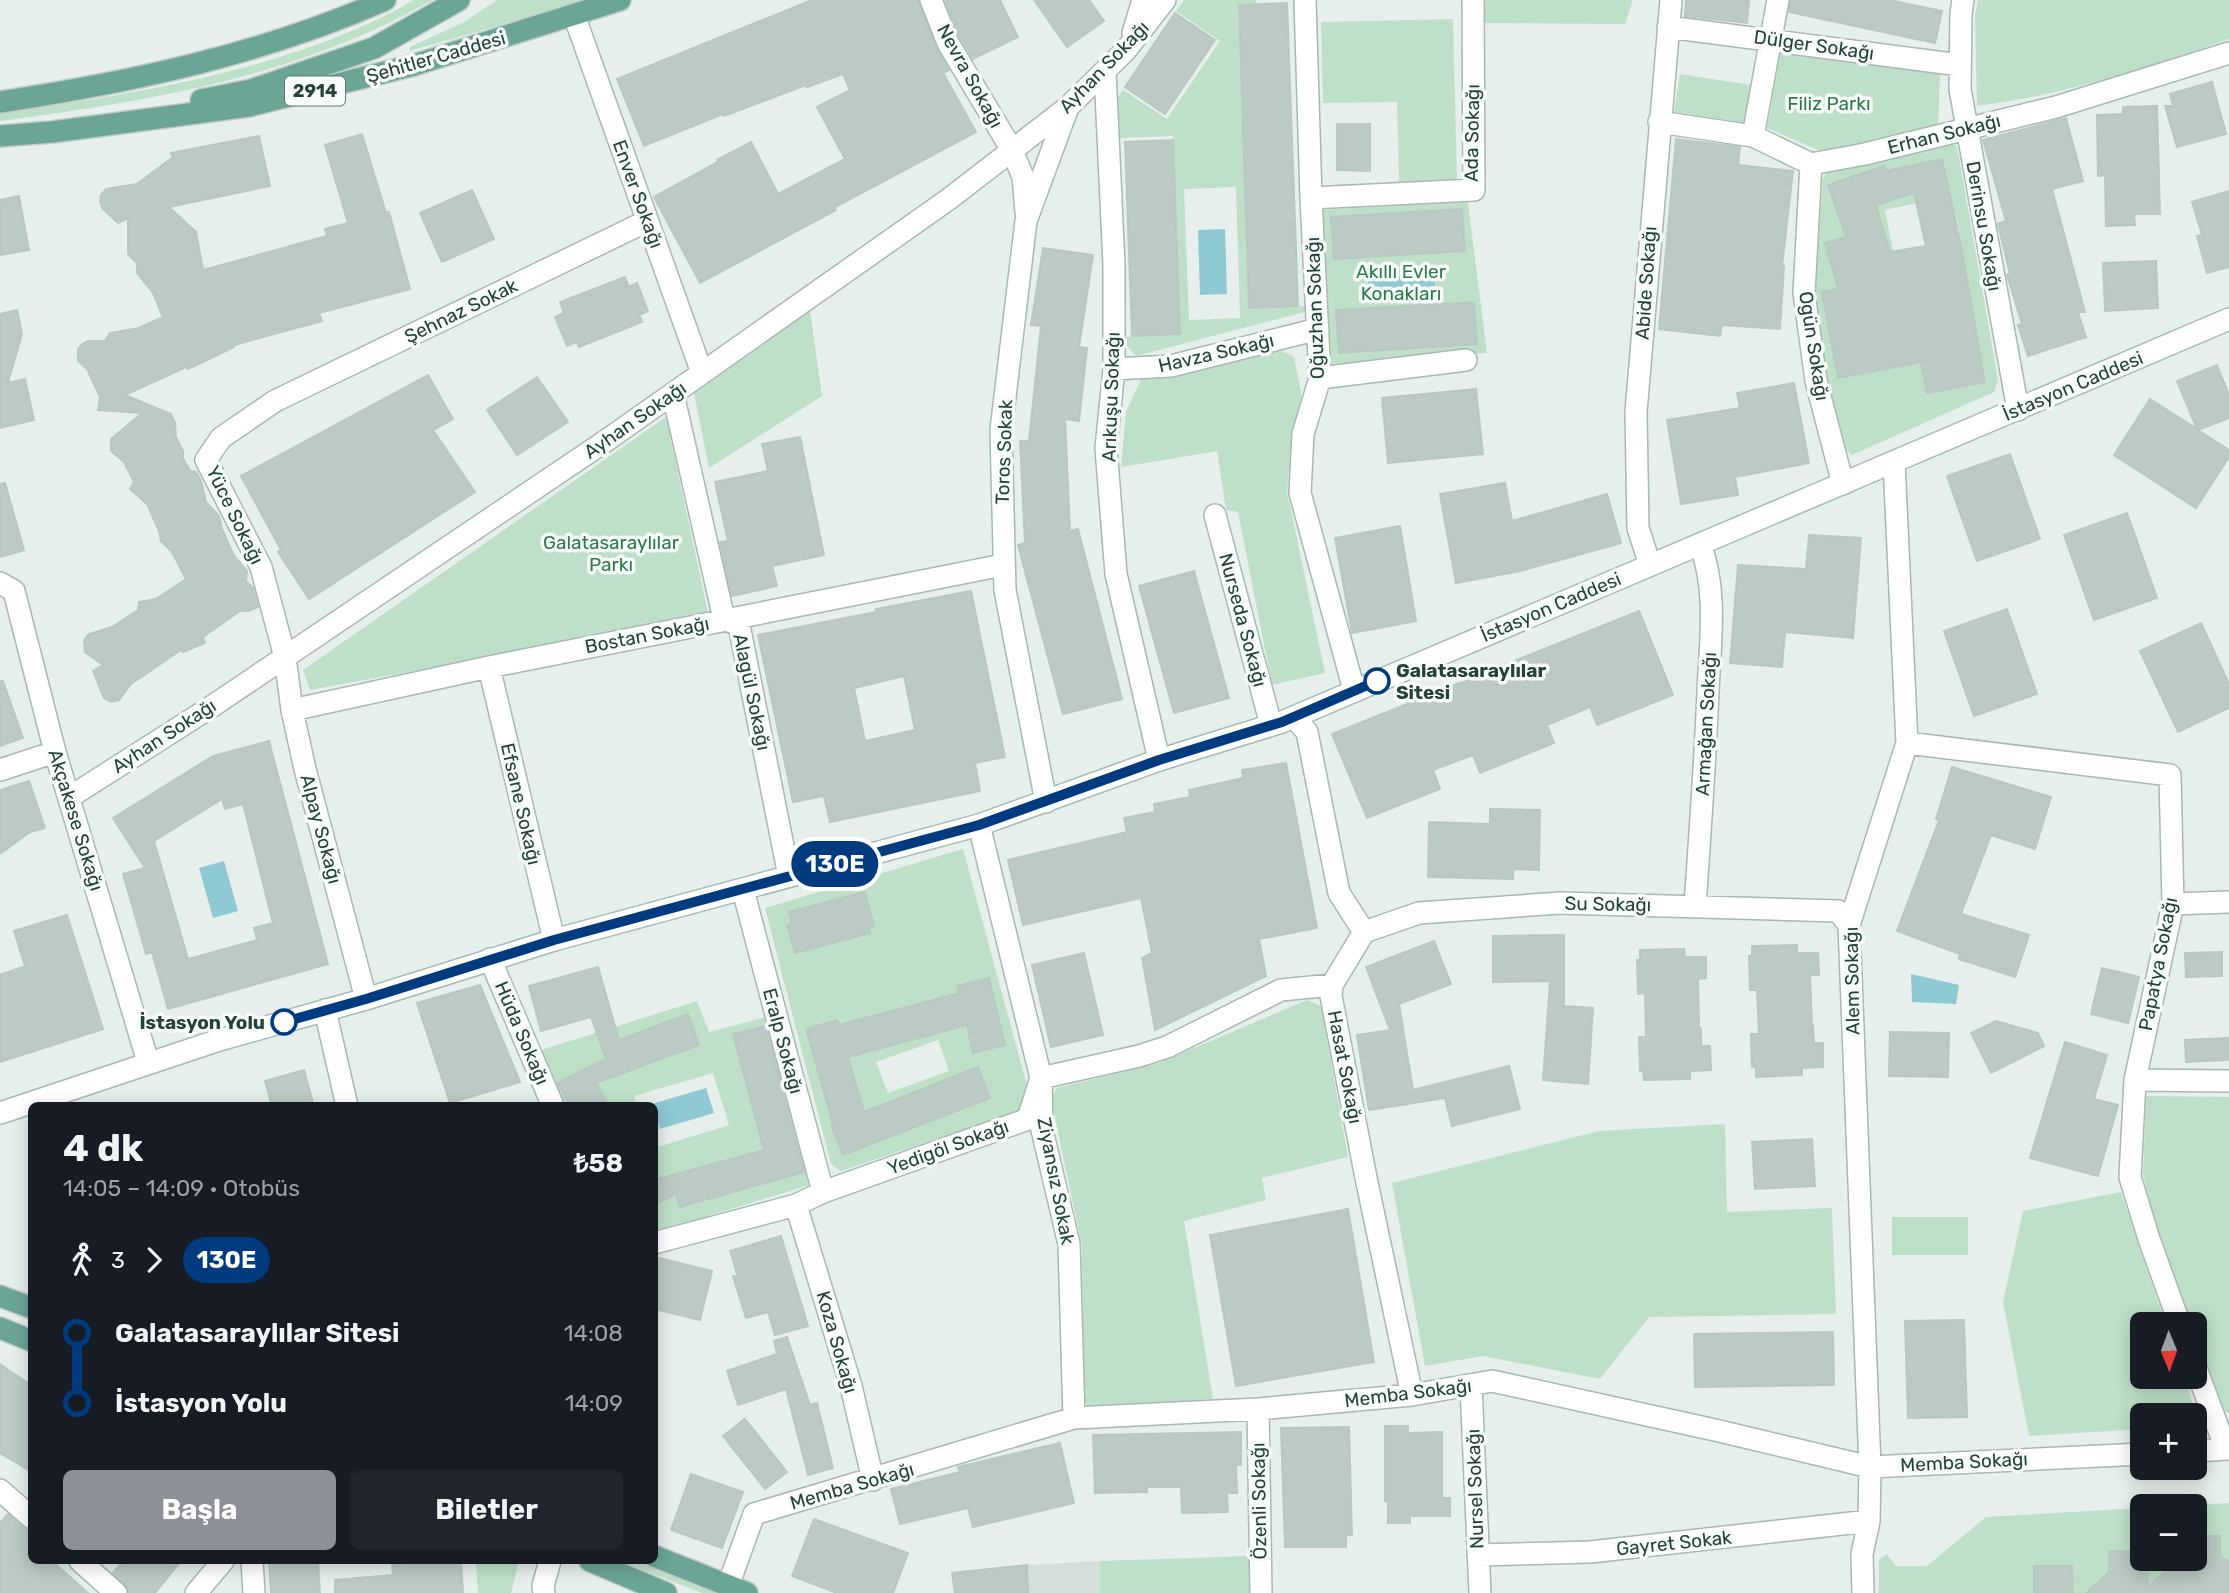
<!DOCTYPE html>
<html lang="tr">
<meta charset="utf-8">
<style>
:root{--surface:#171b24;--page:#20242c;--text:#f1f3f6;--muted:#9ea1a6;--accent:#8c9099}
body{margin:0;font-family:Rubik,sans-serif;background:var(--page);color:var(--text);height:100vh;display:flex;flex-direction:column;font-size:26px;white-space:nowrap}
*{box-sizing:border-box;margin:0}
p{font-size:23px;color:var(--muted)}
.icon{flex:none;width:38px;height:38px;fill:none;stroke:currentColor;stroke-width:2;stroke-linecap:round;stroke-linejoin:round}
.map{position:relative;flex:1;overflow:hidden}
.details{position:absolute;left:28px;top:1102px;width:630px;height:462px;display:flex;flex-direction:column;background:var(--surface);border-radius:10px;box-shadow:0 4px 18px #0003}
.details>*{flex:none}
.badge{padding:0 14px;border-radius:23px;font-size:24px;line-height:46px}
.needle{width:46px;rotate:179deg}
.fabs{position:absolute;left:2130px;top:1312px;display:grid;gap:14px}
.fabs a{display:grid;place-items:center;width:77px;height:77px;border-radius:10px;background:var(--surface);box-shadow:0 4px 18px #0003;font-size:35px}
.map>.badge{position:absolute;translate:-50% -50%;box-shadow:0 0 0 4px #fff}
.legs{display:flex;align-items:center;gap:10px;height:77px;padding:0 35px;font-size:23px}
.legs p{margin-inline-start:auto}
.headline{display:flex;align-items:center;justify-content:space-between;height:119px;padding:0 35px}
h1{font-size:38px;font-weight:700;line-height:52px}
.action{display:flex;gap:14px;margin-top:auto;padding:14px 35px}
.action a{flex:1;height:80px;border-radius:10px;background:var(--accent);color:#fff;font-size:28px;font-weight:700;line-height:80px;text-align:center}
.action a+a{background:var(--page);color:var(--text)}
ul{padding:0 35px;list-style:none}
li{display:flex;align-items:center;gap:24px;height:70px;font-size:26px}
li i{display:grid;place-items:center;width:10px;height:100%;margin:0 9px;background:currentColor}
li i::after{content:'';width:18px;height:18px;margin:-9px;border:5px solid;border-radius:50%;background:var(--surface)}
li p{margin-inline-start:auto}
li:first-child i{background:linear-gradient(#0000 50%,currentColor 0)}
li:last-child i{background:linear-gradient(currentColor 50%,#0000 0)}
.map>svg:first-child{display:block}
.built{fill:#d4dfda}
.green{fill:#bfe0c8;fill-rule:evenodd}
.water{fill:#8ec9d4}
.building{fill:#bbcac4;stroke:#b8c9c2;stroke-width:2;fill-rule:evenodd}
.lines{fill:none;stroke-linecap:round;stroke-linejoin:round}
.street-casing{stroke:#a8b8b2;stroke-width:24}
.secondary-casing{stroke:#a4bbb3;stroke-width:24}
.primary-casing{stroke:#c2cac8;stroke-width:24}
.street{stroke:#fff;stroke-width:21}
.secondary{stroke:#fff;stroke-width:21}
.primary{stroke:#6aa596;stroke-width:21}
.line-1-casing{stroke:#fff;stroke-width:16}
.line-1{stroke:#003b80;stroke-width:10}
.stop-1-dot{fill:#fff;stroke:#003b80;stroke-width:3.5}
.labels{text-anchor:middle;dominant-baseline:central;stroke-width:7;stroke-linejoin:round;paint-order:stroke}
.shield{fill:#f7fbf9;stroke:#637a73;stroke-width:2}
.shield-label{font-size:18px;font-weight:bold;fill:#24423a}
.street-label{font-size:19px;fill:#24423a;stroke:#f7fbf9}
.park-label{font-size:19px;fill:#2d7a4b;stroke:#f7fbf9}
.stop-label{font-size:19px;font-weight:bold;fill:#24423a;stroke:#f7fbf9;text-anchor:start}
</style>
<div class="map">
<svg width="2229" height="1593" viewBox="0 0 2229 1593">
<rect width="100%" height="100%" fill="#e6efeb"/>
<!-- built -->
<path class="built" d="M1100 1561V1593H955L952 1573 1027 1565Z"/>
<!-- green -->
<path class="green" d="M414 0H432C301 76 149 101 0 121V113C135 94 296 69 414 0Z
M497 0H590L409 51 410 47 464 22Z
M1184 0H1256V4L1238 6 1240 38H1258L1240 60 1250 308 1305 306V312L1136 356 1127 346 1126 337 1180 334 1177 249H1159L1176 227 1175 194 1158 195 1174 173 1173 136 1120 138 1118 97 1123 90 1167 119 1220 41 1176 11ZM1236 187 1240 318 1189 320 1184 189Z
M1482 0H1633L1625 24 1482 23Z
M1978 0H2229V39C2148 68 2063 95 1977 106L1975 16Z
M1453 19 1457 182 1399 183 1397 102 1323 103 1321 22Z
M1781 51 1940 71 1938 129 1872 145 1818 150 1767 128Z
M1680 74 1751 85 1745 123 1674 112Z
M1949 143 1957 146 1998 380 1994 392 1852 455 1844 448 1826 383 1815 293 1823 178 1828 170ZM1917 203 1921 223 1956 215 1961 241 1893 251 1885 210Z
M1468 202 1487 353 1326 364 1318 210Z
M810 311 822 396 709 468 694 393Z
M1270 345 1294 357 1302 397 1293 427 1287 491 1325 673 1272 685 1238 512 1226 510 1217 451 1121 467 1126 412 1141 379Z
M666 417 709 617 310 690 303 670Z
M963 849 1027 1086 1019 1111 841 1171 831 1164 765 908ZM938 1040 949 1071 888 1093 876 1062Z
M1307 1000 1321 1006 1348 1157 1262 1178 1266 1200 1184 1221 1213 1399 1088 1407 1083 1395 1082 1246 1051 1099 1057 1088 1159 1063Z
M697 1001 709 1032 770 1016 813 1184 655 1232V1148L729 1125 713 1073 634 1096 637 1106H562L538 1051Z
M2146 1096 2229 1097V1413L2223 1412 2195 1334 2194 1325H2191L2153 1221 2143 1173Z
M1725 1124 1727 1212 1832 1208 1836 1314 1649 1317 1600 1379 1483 1356 1425 1366 1392 1183 1599 1131Z
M2121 1192 2166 1325H2142V1377H2184L2200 1426H2195L2194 1416H2142V1429L2029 1436 2003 1302 2023 1211Z
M1892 1217H1968V1255H1892Z
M2229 1503V1593H1879V1560L1887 1554 1896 1566H1927L1986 1517 2142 1508V1559H2194V1507H2163Z
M1250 1556V1593H1100V1561Z
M476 1561H519L511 1593H478Z
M620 1561H641L722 1593H702Z"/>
<!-- water -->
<path class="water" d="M1225 229 1227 294 1200 295 1198 230Z
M1434 268 1435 286 1368 289V272Z
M224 861 238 911 213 918 199 868Z
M1911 974 1959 985 1956 1004 1912 1002Z
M706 1088 714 1113 660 1129 652 1104Z"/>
<!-- building -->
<path class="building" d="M812 0H918L936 48 949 70 943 73 976 132 835 207 836 210 700 283 654 197 718 162 717 160 751 142 778 194 845 159 817 107 850 90 843 74 807 87 806 85 724 116 723 114 644 146 617 79Z
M945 0H1000L1018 37 973 59 960 37Z
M1034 0H1089L1104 21 1067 47Z
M1686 0H1749L1747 23 1685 16Z
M1791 0H1889L1942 11 1935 43 1789 12Z
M1287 3 1298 306 1249 308 1239 5Z
M1175 13 1215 40 1165 114 1125 87Z
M2212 82 2226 134 2177 147 2165 106H2173L2170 94Z
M2157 106 2160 214H2134L2135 225 2106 226 2105 175 2098 176 2097 115 2123 114V107Z
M2066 118 2083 181 2052 189 2085 312H2078L2086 337 2028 356 2018 325 2022 324 2007 275 2010 274 1998 224 2006 221 1983 140Z
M1337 124H1370V171L1337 170Z
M362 134 386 213 389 212 410 289 319 313 322 321 234 345V347L188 369 186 367 125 395 171 414 175 423 176 437 183 451V458L190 471 196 472 201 481 206 502 219 516 222 529 234 556 247 571 246 581 253 588 258 607 248 611H240L203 637 205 643 183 652 181 650 131 684 119 700 111 702 104 698 93 671 103 665 85 652 84 640 89 634 112 627 138 610 139 602 156 599 186 579 172 552 161 541 159 531 147 504 130 489 134 482 124 462 111 451V439L142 413 98 410 100 397 87 369 78 361V349L82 344 88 341H105L110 333 139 328 163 317 153 293 137 273V263L128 254V218L118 223 102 208 100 202 101 195 106 189 137 184 173 157 171 153 259 136 270 186 169 207 196 232 203 270 327 236 325 229 348 223 325 145Z
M1676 139 1740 147 1738 165 1793 171 1782 266H1784L1780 329 1722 325 1720 336 1659 329Z
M1173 140 1180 334 1132 336 1125 142Z
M1942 159 1961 246 1985 382 1927 393 1921 362 1838 378 1822 292 1838 289 1825 243 1846 237 1828 185 1884 166 1886 171ZM1914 193 1926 246 1890 252 1876 205Z
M472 190 494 239 442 262 420 213Z
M2229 191V267L2207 273 2197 236 2202 235 2192 202Z
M19 196 29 250 0 255V200Z
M1462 209 1465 251 1334 259 1331 217Z
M1043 248 1093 255 1079 347 1087 348 1079 421 1065 419 1070 531 1078 529 1122 699 1063 714 1018 545 1025 543 1020 441H1029L1041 326 1031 325Z
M2156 261 2158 308 2105 311 2103 263Z
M625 277 629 287 637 283 648 311 639 315 642 322 579 347 577 342 567 346 555 317 564 313 560 302Z
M1474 302 1477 344 1339 353 1336 310Z
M17 310 22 334 8 383 25 379 34 420 0 428V314Z
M2217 365 2229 395V418L2198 430 2229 450V457L2196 508 2114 455 2150 399 2197 429 2177 381Z
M428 375 453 419 433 430 475 492 309 599 278 552 281 550 241 476Z
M537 377 568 422 517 455 487 410Z
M1794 383 1809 463 1735 477 1738 495 1681 504 1667 420 1740 408 1737 393Z
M1476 389 1483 454 1388 463 1382 398Z
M800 437 824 555 772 566 777 586 732 596 720 542 728 541 715 482 768 471 762 444Z
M2010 454 2040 539 1977 561 1947 476Z
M5 483 24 550 0 557V484Z
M1505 483 1512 521 1607 494 1621 543 1520 571 1456 583 1440 494Z
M2127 513 2157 598 2094 620 2064 535Z
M1400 526 1416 621 1352 633 1335 538Z
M1809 535 1861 538 1853 638 1785 632 1782 667 1730 663 1738 565 1806 569Z
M1194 571 1229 698 1174 713 1139 586Z
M971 591 1005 757 975 763 980 791 830 822 824 796 793 802 758 635 876 612V609ZM904 676 915 730 865 741 854 688Z
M2007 609 2037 694 1974 716 1944 631Z
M1639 611 1673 695 1597 725 1590 707 1547 725 1554 743 1480 773 1473 755 1433 770 1440 789 1367 818 1332 734Z
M2201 623 2229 684V708L2178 732 2140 651Z
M0 681H3L23 738 0 746Z
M269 741 328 964 168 1009 152 952 146 954 123 874 145 868 113 818 213 756ZM222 799 225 809 243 804 273 923 254 928 257 940 188 959 154 841Z
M1286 763 1317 928 1259 939 1266 976 1155 1030 1142 958 1152 953 1141 898 1023 925 1008 860 1127 832 1124 818 1155 812 1154 804 1190 797 1189 790 1243 778 1242 770Z
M1952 767 2051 797 2035 849 1991 835 1961 914 2029 935 2015 977 1959 959 1960 954 1897 931 1939 820 1936 819Z
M29 781 45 828 30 832 0 854V790Z
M1490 809 1540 810 1539 870 1513 869V879L1428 877 1429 822 1490 824Z
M865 892 874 926 869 927 870 933 795 953 787 925 792 923 789 912Z
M67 915 103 1029 0 1062V975L25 966 14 931Z
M1564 935V1006L1593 1008 1588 1084 1543 1080 1550 981 1493 982V936Z
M1434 941 1451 984 1399 1004 1413 1090 1509 1066 1520 1109 1452 1126 1445 1098 1369 1110 1357 1035 1390 1030 1366 967Z
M1797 945V953H1818L1819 975H1810L1812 1025H1813L1814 1043H1823V1067L1802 1068V1075L1756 1077V1067H1752L1751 1034H1759L1757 990H1750L1749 956H1752V946Z
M1684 949 1685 957H1706V978L1698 979 1699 1028H1701V1046H1710L1711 1070 1690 1071V1079L1644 1080 1643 1071H1640L1639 1037H1646L1645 993 1638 994 1637 960H1640V950Z
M2222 952V976L2186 977 2185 953Z
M1084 953 1103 1035 1051 1047 1032 965Z
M598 967 619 1040 688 1014 699 1045 596 1083 608 1106H571L557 1083 606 1059 591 1017 541 1031 529 986Z
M2102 968 2139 977 2128 1023 2091 1014Z
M989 978 1005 1045 973 1053 967 1025 848 1057 864 1112 978 1067 990 1098 843 1155 831 1125 833 1124 806 1029 837 1020 839 1025 959 993 957 986Z
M480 985 520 1082 450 1103 417 1003Z
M1996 1021 2038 1033 2044 1046 1991 1073 1971 1033Z
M765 1026 804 1172 680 1207 676 1194 654 1205V1180L764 1150 733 1034Z
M1890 1032 1949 1033 1948 1077 1889 1076Z
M2229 1038V1060L2186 1062 2185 1040Z
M2065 1042 2107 1055 2094 1099 2118 1105 2098 1176 2030 1158Z
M304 1070 314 1106H272L265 1081Z
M1812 1139 1815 1186 1755 1189 1752 1142Z
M1348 1209 1374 1362 1236 1386 1210 1235Z
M781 1236 808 1326 775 1335 768 1312 746 1318 733 1276 738 1277 730 1251Z
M659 1258 712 1271 700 1320 654 1309V1276Z
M1964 1320 1967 1417 1908 1418 1905 1321Z
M1833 1332 1834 1385 1695 1387 1694 1334Z
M787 1337 810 1405 817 1403 833 1468 808 1475 786 1389 738 1405 727 1371 777 1354 774 1341Z
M0 1364 32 1386V1472L0 1453Z
M745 1419 787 1472 765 1489 723 1436Z
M1385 1426H1408V1433L1442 1432V1498H1450V1516H1410V1523H1388V1501H1385Z
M1349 1427 1352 1535H1346V1547H1285L1281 1428Z
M1241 1432V1465H1236L1237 1493H1227L1228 1512 1182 1513 1181 1487H1147V1492L1095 1493 1093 1435Z
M1060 1443 1074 1503 973 1527 968 1508 900 1524 891 1489 960 1472 958 1467Z
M691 1474 743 1492 722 1548 671 1530Z
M8 1514 23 1528 32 1531V1561H52L88 1593H0V1523Z
M814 1519 908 1553 893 1593H837L792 1576Z
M2194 1536H2220V1557L2228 1561V1593H2086L2109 1572V1551H2142V1559H2147L2148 1587 2179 1559H2194Z
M123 1561H181L155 1593H129L125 1584 113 1573Z
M269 1561H318L320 1593H271Z
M426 1561H461L463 1593H335V1580L393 1575 392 1564Z
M1027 1565 1028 1593H955L952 1573Z
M2034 1566H2072L2073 1593H2034Z"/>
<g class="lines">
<!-- street casing -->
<g class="street-casing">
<path id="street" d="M931 0 948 43 1012 150
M1305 0 1311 198 1320 378 1303 434 1300 493 1354 690
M1963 0 1961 13 1960 89 2018 410
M574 15 702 373
M1668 27 1960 65
M1133 33 1143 0
M1105 71 1114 265V369L1106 448 1116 574 1159 760
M1659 122 1753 136 1811 164 1865 154 2056 107 2229 53
M1753 136 1778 0
M1811 164 1804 293 1816 381 1843 484
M1311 198 1474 190 1473 0
M1114 369 1171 366 1318 329
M1320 378 1466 360
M673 394 724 619 739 625 789 876
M1215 515 1271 725
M1650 565 1638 528 1636 412 1671 0
M0 583 14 591 55 752 148 1062
M489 667 554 940
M292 710 489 667 1003 565
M1294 717 1307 732 1339 893 1364 932
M1907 743 2170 775 2173 904 2135 1080 2130 1177 2149 1239 2180 1325
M0 770 55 752
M70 797 211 707 607 440 949 199 1068 107 1125 51 1165 0
M979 825 1041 1078 1042 1130 1069 1244 1074 1418
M743 890 823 1192
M2173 904 2229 902
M1695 906C1700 835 1705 764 1708 692 1710 643 1718 591 1700 544
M1364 932 1419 913 1560 903 1838 911 1849 925
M1364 932 1332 985 1331 996 1366 1178 1412 1395
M490 959 553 1106
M366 999 305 769 292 710 285 657 261 567 206 460 221 438 275 401 647 221
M325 1010 347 1106
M2135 1080 2229 1081
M796 1205 851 1386 873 1480
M654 1243 796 1205 823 1192 1028 1119 1041 1078 1139 1056 1167 1047 1281 990 1332 985
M2194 1363 2226 1449
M1471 1385 1480 1593
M1258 1409 1261 1593
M2194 1451 2229 1449
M0 1490 32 1518
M1478 1555 1590 1552 1869 1521
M80 1561 116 1593
M252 1561 254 1593
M728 1586 754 1514 1074 1418 1258 1409 1412 1395 1492 1381 1715 1430 1870 1467 2142 1454
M196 1593 223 1561
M544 1593 543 1586 550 1561
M1863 1593 1862 1554 1869 1521 1870 1467 1849 925 1907 743 1894 462"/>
</g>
<!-- secondary casing -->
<g class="secondary-casing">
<path id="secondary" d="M1012 150 1023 177 1026 212
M1046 802 1005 590 1001 430 1026 221 1068 107
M0 1113 216 1041 366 999 554 940 979 825 1159 760 1282 722 2229 319"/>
</g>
<!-- primary casing -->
<g class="primary-casing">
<path id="primary" d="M201 100 251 90 374 48 459 0
M0 102C132 82 263 54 385 0
M0 136 52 132 249 106 414 65 620 0
M0 1296 32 1308
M0 1328 32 1341
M654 1556 747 1593
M590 1561 666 1593"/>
</g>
<!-- street -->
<use href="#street" class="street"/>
<!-- secondary -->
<use href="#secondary" class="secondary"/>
<!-- primary -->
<use href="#primary" class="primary"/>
</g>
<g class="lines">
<!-- line-1 casing -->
<g class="line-1-casing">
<path id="line-1" d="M284 1022 366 999 554 940 979 825 1159 760 1282 722 1377 681"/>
</g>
<!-- line-1 -->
<use href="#line-1" class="line-1"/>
</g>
<!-- markers -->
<g class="stop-1-dot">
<circle cx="1377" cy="681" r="12"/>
<circle cx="284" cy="1022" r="12"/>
</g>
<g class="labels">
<!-- shield labels -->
<rect class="shield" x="285" y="76.5" width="60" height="29" rx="5"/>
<g class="shield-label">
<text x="315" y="91">2914</text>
</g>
<!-- street labels -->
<g class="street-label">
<text transform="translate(1814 45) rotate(8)">Dülger Sokağı</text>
<text transform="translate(436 57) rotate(-16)">Şehitler Caddesi</text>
<text transform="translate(1104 67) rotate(-46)">Ayhan Sokağı</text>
<text transform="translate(970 76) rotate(61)">Nevra Sokağı</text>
<text transform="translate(1472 133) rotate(-89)">Ada Sokağı</text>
<text transform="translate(1944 134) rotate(-14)">Erhan Sokağı</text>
<text transform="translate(638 194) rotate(70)">Enver Sokağı</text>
<text transform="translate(1984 226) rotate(80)">Derinsu Sokağı</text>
<text transform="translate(1646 283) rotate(-86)">Abide Sokağı</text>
<text transform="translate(1315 308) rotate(-92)">Oğuzhan Sokağı</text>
<text transform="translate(461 311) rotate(-26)">Şehnaz Sokak</text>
<text transform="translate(1814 346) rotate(81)">Ogün Sokağı</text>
<text transform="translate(1216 353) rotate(-13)">Havza Sokağı</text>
<text transform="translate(2073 386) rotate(-23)">İstasyon Caddesi</text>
<text transform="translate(1111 397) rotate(-88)">Arıkuşu Sokağı</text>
<text transform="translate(635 420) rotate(-35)">Ayhan Sokağı</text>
<text transform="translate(1004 452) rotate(-88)">Toros Sokak</text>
<text transform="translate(235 515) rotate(64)">Yüce Sokağı</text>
<text transform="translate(1551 607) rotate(-23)">İstasyon Caddesi</text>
<text transform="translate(1243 620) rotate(75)">Nurseda Sokağı</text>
<text transform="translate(647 635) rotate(-11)">Bostan Sokağı</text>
<text transform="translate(752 692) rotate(78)">Alagül Sokağı</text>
<text transform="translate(1706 724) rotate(-87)">Armağan Sokağı</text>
<text transform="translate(164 736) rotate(-33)">Ayhan Sokağı</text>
<text transform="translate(521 804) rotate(77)">Efsane Sokağı</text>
<text transform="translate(76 820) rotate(73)">Akçakese Sokağı</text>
<text transform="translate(321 829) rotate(75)">Alpay Sokağı</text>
<text transform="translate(1608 904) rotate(1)">Su Sokağı</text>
<text transform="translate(2158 964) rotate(-79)">Papatya Sokağı</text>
<text transform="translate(1852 981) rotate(-91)">Alem Sokağı</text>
<text transform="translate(522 1033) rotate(67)">Hüda Sokağı</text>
<text transform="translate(783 1041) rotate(75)">Eralp Sokağı</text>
<text transform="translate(1345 1067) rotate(79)">Hasat Sokağı</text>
<text transform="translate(948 1147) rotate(-20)">Yedigöl Sokağı</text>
<text transform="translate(1056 1181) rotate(79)">Ziyansız Sokak</text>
<text transform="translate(837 1342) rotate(74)">Koza Sokağı</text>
<text transform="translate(1408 1393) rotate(-7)">Memba Sokağı</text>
<text transform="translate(1964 1462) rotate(-3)">Memba Sokağı</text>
<text transform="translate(852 1486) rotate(-16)">Memba Sokağı</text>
<text transform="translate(1475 1489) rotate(-92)">Nursel Sokağı</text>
<text transform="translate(1259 1501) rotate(-91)">Özenli Sokağı</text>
<text transform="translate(1674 1543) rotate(-6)">Gayret Sokak</text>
</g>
<!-- park labels -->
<g class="park-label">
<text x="1829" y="103">Filiz Parkı</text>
<text x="1401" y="271">Akıllı Evler<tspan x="1401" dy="22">Konakları</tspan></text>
<text x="611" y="542">Galatasaraylılar<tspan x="611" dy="22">Parkı</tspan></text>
</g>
<!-- stop labels -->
<g class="stop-label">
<text x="1396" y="670">Galatasaraylılar<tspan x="1396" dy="22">Sitesi</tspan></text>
<text x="265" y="1022" text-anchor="end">İstasyon Yolu</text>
</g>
</g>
</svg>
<div class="fabs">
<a><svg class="needle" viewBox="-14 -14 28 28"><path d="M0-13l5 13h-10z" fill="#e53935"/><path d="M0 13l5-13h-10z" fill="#9ea1a6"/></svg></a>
<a>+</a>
<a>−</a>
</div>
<b class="badge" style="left:835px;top:864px;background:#003b80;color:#fff">130E</b>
<section class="details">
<div class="headline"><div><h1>4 dk</h1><p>14:05 – 14:09 · Otobüs</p></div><b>₺58</b></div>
<div class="legs"><svg class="icon" aria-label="walk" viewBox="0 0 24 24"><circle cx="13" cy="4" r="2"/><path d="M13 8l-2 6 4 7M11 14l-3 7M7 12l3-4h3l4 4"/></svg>3<svg class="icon" aria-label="forward" viewBox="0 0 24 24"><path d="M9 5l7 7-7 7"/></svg><b class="badge" style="background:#003b80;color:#fff">130E</b></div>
<ul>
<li><i style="color:#003b80"></i><b>Galatasaraylılar Sitesi</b><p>14:08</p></li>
<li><i style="color:#003b80"></i><b>İstasyon Yolu</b><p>14:09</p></li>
</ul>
<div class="action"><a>Başla</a><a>Biletler</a></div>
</section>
</div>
